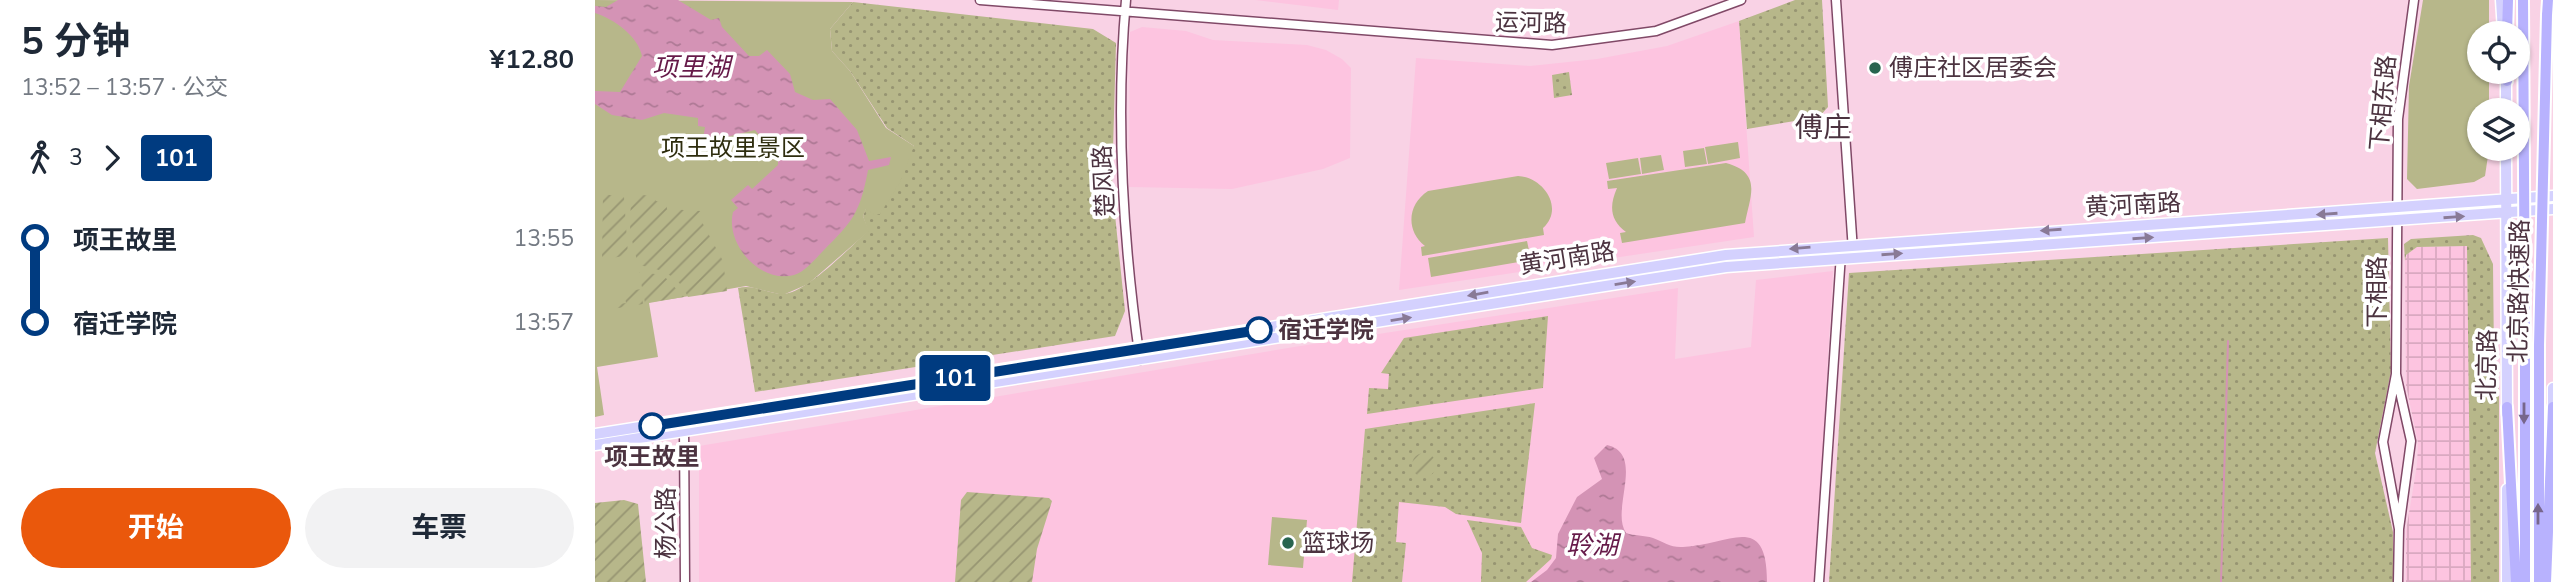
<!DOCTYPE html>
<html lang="zh">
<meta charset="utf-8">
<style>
:root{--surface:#fff;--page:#f2f2f3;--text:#1f2937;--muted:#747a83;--accent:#ea580c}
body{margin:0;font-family:"Nunito Sans","Noto Sans SC",sans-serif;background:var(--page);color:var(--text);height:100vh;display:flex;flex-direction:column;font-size:26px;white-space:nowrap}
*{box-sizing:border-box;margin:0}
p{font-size:23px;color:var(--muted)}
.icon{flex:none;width:38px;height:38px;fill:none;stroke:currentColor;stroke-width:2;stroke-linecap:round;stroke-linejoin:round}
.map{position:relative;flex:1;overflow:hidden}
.details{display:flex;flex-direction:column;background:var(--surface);width:595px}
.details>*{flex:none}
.badge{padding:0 14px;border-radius:5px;font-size:24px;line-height:46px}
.tools{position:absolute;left:1872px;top:21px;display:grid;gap:14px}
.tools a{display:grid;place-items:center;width:63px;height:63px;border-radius:50%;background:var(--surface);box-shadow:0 2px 5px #0004;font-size:35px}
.map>.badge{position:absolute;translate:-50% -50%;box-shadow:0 0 0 4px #fff}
.legs{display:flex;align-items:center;gap:10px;height:77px;padding:0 21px;font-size:23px}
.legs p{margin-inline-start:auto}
.overview{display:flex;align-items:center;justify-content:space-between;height:119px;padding:0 21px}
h1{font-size:38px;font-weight:700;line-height:52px}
.button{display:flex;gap:14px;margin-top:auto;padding:14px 21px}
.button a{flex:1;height:80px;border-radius:42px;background:var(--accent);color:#fff;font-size:28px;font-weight:700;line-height:80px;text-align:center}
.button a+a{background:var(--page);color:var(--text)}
ul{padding:0 21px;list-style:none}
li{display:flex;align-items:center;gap:24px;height:84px;font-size:26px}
li i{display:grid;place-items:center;width:10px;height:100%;margin:0 9px;background:currentColor}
li i::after{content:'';width:18px;height:18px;margin:-9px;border:5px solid;border-radius:50%;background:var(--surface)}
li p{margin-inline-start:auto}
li:first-child i{background:linear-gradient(#0000 50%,currentColor 0)}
li:last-child i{background:linear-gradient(currentColor 50%,#0000 0)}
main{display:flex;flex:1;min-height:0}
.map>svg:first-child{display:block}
.built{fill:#fdc4e0}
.industrial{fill:url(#industrial-grid)}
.grass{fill:url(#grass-dots)}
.park{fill:#b7b78a}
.garden{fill:url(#garden-furrows)}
.water{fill:url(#water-ripples)}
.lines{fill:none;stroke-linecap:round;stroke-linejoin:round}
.stream{stroke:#d493b5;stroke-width:2}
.minor-casing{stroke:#804967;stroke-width:11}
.major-casing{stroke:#fff;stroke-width:13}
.highway-casing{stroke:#fff;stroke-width:14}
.minor{stroke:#fff;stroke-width:8}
.major{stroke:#d4d1fe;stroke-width:10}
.highway{stroke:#b8b2fe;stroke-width:10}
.highway-bridge-casing{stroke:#fff;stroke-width:14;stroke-linecap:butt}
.highway-bridge{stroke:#b8b2fe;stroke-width:10}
.oneway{fill:#897a96}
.oneway2{fill:#77668c}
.line-1-casing{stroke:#fff;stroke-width:16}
.line-1{stroke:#003b80;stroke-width:10}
.poi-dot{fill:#28644f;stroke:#fff;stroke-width:2.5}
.stop-1-dot{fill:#fff;stroke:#003b80;stroke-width:3.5}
.labels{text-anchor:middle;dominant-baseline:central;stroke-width:7;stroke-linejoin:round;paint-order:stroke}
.street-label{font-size:24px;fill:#4c3340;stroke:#fff}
.poi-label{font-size:24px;fill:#4c3340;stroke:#fff;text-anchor:start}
.park-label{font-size:24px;fill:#2e2d0e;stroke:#fff}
.stop-label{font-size:24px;font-weight:bold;fill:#4c3340;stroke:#fff;text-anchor:start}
.water-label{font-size:26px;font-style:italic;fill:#661a49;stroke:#fff}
.quarter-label{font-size:28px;fill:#4c3340;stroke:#fff}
</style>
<main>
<section class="details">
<div class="overview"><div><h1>5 分钟</h1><p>13:52 – 13:57 · 公交</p></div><b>¥12.80</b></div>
<div class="legs"><svg class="icon" aria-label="walk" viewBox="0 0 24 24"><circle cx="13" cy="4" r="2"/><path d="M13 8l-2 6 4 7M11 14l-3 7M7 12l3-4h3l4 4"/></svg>3<svg class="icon" aria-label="forward" viewBox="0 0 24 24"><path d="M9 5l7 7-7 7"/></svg><b class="badge" style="background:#003b80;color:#fff">101</b></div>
<ul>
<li><i style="color:#003b80"></i><b>项王故里</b><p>13:55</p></li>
<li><i style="color:#003b80"></i><b>宿迁学院</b><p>13:57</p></li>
</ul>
<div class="button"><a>开始</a><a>车票</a></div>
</section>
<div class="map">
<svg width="1958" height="582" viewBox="0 0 1958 582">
<defs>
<pattern id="industrial-grid" width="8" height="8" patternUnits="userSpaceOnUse" patternTransform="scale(1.75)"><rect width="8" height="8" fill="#fdc4e0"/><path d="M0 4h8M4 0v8" fill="none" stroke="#daa9c1"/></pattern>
<pattern id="grass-dots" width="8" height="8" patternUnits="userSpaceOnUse" patternTransform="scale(1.75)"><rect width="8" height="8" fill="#b7b78a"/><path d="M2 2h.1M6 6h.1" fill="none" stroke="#979572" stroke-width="1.8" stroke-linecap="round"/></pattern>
<pattern id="garden-furrows" width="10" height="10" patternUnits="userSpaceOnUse" patternTransform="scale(1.75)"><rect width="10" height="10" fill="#b7b78a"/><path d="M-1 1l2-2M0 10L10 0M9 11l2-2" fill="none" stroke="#979572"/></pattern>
<pattern id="water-ripples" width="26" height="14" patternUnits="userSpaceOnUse" patternTransform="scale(1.75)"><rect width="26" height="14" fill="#d493b5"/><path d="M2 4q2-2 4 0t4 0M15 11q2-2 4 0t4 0" fill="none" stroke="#ae7995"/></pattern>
</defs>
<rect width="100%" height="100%" fill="#f9d2e5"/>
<!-- built -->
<path class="built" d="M631 0H744L743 10 660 0Z
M1144 21 1159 237 804 290 821 58 935 66 1002 59 1072 46Z
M547 27 591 31 618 40 712 45 731 50 747 59 756 68 755 158 728 169 637 189 534 187 535 32Z
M1238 271 1220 582H104V446L699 347 1083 288 1080 359 1156 347 1161 280Z"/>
<!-- industrial -->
<path class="industrial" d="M1872 246 1876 582H1811V531L1822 465 1823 443 1811 385 1810 261 1811 255 1822 247Z"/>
<!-- grass -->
<path class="grass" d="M1200 0H1227L1233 107 1224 117 1152 129 1144 21Z
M258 2 498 29 521 43 517 186 530 311 520 336 160 392 143 288C158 284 171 293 186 294 209 296 255 247 273 231L268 216 271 208 319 146 292 128 255 71 237 51 235 29Z
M974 72 977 95 959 98 957 75Z
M1878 235 1886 238 1898 264 1899 358 1904 390V582H1876L1872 246 1822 247 1811 255 1810 261 1809 244 1816 239Z
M1793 238 1796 371 1780 453 1798 532V582H1234L1254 273Z
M953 316 948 388 772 414 774 388 793 389 794 374 786 373 809 338Z
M940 403 926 523 861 514 850 507 804 502 801 542 811 543 807 582H757L770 429Z
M872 520 926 527 937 548 957 555 956 559 931 582H886L887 553Z"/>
<!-- park -->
<path class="park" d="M0 0 258 2 235 29 237 51 255 71 291 128 319 146 305 182 285 214 280 215 271 209 268 216 274 231 213 284 188 295 151 286 54 303 63 357 2 367 9 415 0 417Z
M1828 0H1894V33H1885V72H1894V110H1885V149H1894L1890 176 1879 182 1822 189 1812 179 1814 86Z
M1143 142 1145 158 1113 164 1110 147Z
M1109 148 1112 164 1090 167 1088 151Z
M1066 155 1069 170 1047 174 1045 158Z
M1043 158 1046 174 1014 179 1011 163Z
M1131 163C1168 173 1155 196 1150 223L1027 243 1025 233 1031 232C1015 220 1014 206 1022 188L1013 189 1012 181Z
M923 176C948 177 970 208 948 228L949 235 827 256 826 247 830 246C810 230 813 204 833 191Z
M932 241 936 260 836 277 833 258Z
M677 517 712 520 708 568 673 565Z"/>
<!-- garden -->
<path class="garden" d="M8 194 29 197 33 255 7 260Z
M36 194 59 196 61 201 71 203 72 209 106 211 107 222 128 261 132 291 93 297C83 274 65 269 43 265L35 232Z
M44 272 68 275 89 297 50 303Z
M46 289 48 304 17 309V305L31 303 29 292Z
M817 465a12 12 0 1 1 24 0a12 12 0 1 1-24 0Z
M372 492 454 498 457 501 442 549 437 582H360L366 500Z
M29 500 43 504 51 582H0V503Z"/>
<!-- water -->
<path class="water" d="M23 0H83L116 20 124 18 127 27 154 56H164L172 50 195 74 200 92 218 100 235 99 262 130 274 161 296 157 294 165 273 170C265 213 258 221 228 251 219 260 211 271 199 275 165 284 130 244 138 212L143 208 136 200 153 185 157 189 183 165V159L160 130 115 141 108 139 110 127 103 126V118L69 113 47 120 17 115 0 104V91L25 92 47 56C43 36 19 19 0 13V6L11 7Z
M1012 445C1051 454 1015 510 1031 533 1039 536 1049 535 1058 538 1069 542 1076 548 1088 547 1133 546 1172 510 1172 582H936L952 570 961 558 963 534 982 497 1007 479 999 458Z"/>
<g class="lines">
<!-- stream -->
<path class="stream" d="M1626 582 1633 341"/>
<!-- minor casing -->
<g class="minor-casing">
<path id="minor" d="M385 0 957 45 1061 31 1146 0
M531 0C520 120 528 241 545 360
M1241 0 1258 251
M1801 374 1816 441 1804 529 1788 442 1801 374 1803 119 1819 0
M89 427 90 582
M1224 582 1246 254
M1803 582 1804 529"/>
</g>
<!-- major casing -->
<g class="major-casing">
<path id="major" d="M1906 0 1908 31
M1911 76V110
M1911 149 1912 414
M1958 414V388
M0 434 1131 255 1958 196
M0 445 1131 267 1958 209
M1912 489V582"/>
</g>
<!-- highway casing -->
<g class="highway-casing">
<path id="highway" d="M1952 15 1953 0
M1912 33 1913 0
M1912 81V72
M1912 407 1921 582
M1930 582V345
M1944 582V345
M1951 582 1958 407"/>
</g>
<!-- minor -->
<use href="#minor" class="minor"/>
<!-- major -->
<use href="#major" class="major"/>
<!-- highway -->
<use href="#highway" class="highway"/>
<!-- highway-bridge casing -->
<g class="highway-bridge-casing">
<path id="highway-bridge" d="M1928 0 1930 345
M1944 345 1952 15"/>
</g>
<!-- highway-bridge -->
<use href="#highway-bridge" class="highway-bridge"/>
</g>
<!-- one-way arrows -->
<defs><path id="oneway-solid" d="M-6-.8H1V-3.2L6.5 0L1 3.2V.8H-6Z" transform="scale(1.75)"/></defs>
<g class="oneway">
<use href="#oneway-solid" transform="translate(1732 214) rotate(176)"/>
<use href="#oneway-solid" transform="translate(1859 217) rotate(-4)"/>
<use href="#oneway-solid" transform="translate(1456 230) rotate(176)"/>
<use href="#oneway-solid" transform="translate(1548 238) rotate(-4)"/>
<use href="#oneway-solid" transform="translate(1205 248) rotate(175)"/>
<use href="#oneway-solid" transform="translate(1297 254) rotate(-4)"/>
<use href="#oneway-solid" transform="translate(1030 283) rotate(-9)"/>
<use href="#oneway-solid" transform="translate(883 294) rotate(170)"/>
<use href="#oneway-solid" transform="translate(806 319) rotate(-9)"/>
</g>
<g class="oneway2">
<use href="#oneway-solid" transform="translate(1929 413) rotate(90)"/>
<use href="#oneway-solid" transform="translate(1943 514) rotate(-90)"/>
</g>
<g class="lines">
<!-- line-1 casing -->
<g class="line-1-casing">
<path id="line-1" d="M57 426 664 330"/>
</g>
<!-- line-1 -->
<use href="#line-1" class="line-1"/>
</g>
<!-- markers -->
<g class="poi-dot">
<circle cx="1280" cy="68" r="7"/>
<circle cx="693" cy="543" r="7"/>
</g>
<g class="stop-1-dot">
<circle cx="664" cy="330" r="12"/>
<circle cx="57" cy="426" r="12"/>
</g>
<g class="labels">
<!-- street labels -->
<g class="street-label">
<text transform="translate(936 23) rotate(1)">运河路</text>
<text transform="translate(1788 103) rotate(-85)">下相东路</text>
<text transform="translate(509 181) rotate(-93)">楚风路</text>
<text transform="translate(1538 205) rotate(-3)">黄河南路</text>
<text transform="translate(972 258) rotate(-9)">黄河南路</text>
<text transform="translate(1924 291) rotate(-89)">北京路快速路</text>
<text transform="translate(1782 292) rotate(-90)">下相路</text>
<text transform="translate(1892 365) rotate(-89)">北京路</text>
<text transform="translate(71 523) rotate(-90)">杨公路</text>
</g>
<!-- poi labels -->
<g class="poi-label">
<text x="1294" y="68">傅庄社区居委会</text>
<text x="707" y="543">篮球场</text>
</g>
<!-- park labels -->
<g class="park-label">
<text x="138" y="148">项王故里景区</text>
</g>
<!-- stop labels -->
<g class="stop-label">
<text x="683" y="330">宿迁学院</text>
<text x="57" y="457" text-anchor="middle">项王故里</text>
</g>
<!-- water labels -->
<g class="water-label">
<text x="96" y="67">项里湖</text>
<text x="997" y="545">聆湖</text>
</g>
<!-- quarter labels -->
<g class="quarter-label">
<text x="1228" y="128">傅庄</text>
</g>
</g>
</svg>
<div class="tools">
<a><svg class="icon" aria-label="locate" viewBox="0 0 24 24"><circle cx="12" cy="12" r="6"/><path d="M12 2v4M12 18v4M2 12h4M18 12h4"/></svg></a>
<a><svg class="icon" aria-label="layers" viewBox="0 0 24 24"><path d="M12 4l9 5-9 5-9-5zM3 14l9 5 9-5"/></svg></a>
</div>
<b class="badge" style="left:360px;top:378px;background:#003b80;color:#fff">101</b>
</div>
</main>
